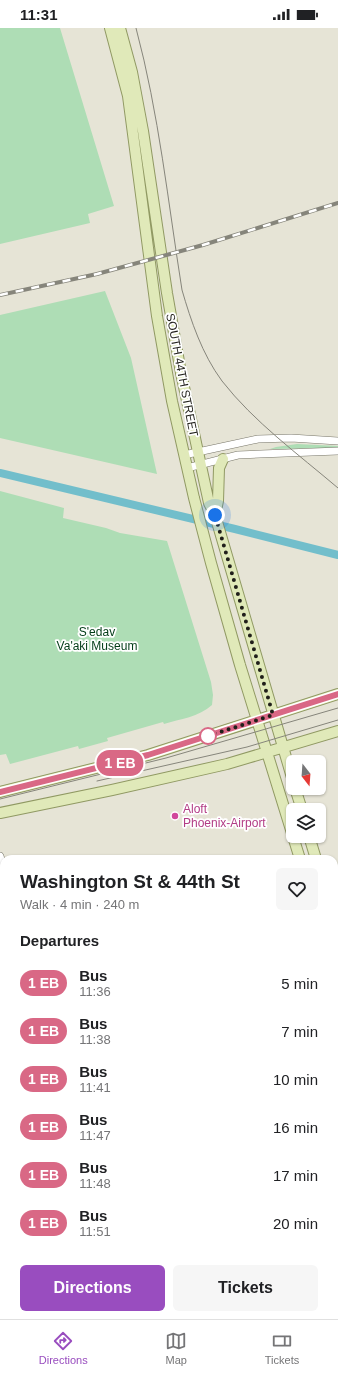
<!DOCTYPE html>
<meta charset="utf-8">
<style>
:root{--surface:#fff;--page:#f6f6f6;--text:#202124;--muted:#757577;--line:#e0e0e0;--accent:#994dbf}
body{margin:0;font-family:Arial,sans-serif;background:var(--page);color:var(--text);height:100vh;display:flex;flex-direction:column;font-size:15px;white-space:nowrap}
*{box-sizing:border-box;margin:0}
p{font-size:13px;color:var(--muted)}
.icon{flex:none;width:22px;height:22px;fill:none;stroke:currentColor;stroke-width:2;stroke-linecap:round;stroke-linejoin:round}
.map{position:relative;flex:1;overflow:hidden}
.panel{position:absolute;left:0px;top:827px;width:338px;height:464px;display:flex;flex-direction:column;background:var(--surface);border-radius:12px 12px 0 0;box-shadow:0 1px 3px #0004}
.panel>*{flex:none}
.badge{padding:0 8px;border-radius:13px;font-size:14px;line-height:26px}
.needle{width:26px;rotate:163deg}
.tools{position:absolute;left:286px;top:727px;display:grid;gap:8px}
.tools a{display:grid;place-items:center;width:40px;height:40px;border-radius:6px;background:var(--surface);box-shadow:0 1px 3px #0004;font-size:20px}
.you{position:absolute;width:20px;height:20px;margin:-10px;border:3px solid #fff;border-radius:50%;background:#1a73e8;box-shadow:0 0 0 6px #1a73e833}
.map>.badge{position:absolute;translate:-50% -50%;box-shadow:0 0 0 2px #fff}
h2{padding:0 20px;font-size:15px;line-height:36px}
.round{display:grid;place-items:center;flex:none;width:42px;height:42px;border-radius:6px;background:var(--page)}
.overview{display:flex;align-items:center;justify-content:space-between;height:68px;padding:0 20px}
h1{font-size:19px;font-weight:700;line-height:30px}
.primary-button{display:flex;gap:8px;margin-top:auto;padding:8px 20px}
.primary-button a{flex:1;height:46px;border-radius:6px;background:var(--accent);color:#fff;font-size:16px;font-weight:700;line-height:46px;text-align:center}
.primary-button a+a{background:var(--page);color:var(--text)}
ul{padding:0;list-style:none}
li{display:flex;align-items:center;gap:12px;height:48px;padding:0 20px}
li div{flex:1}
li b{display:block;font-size:15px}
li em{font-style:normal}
li .badge{min-width:44px;font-weight:700;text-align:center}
.status{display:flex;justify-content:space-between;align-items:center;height:28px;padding:0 20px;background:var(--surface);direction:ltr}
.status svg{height:11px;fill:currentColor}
.tabs{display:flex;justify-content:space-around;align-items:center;height:56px;border-top:1px solid var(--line);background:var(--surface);font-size:11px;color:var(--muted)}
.tabs a{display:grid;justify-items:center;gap:2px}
.tabs .selected{color:var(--accent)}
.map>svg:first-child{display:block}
.green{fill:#aeddb5}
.sand{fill:#e4dab5}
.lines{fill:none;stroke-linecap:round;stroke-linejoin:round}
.canal{stroke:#72becb;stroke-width:8}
.minor-casing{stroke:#787669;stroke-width:8}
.primary-casing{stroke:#909963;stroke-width:12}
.motorway-casing{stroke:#909963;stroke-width:14}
.minor{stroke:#fff;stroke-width:7}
.primary{stroke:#e0e9b9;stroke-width:10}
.motorway{stroke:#ccda8b;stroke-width:12}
.tram{stroke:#86857b;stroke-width:1}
.rail-casing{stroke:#86857b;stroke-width:4}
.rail{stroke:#fff;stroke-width:2.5;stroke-dasharray:8;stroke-linecap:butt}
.line-casing{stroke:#fff;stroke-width:9}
.line{stroke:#d96885;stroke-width:6}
.walk{stroke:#201f1a;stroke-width:4;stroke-dasharray:0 7.2}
.stop-dot{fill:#fff;stroke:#d96885;stroke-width:2}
.hotel-dot{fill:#d1479c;stroke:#fff;stroke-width:1.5}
.labels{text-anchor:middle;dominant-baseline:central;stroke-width:3.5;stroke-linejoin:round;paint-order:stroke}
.street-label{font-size:12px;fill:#201f1a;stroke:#fff}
.park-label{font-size:12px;fill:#023c17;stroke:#fff}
.hotel-label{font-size:12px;fill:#b23c85;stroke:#fff;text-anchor:start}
</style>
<div class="status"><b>11:31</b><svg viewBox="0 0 49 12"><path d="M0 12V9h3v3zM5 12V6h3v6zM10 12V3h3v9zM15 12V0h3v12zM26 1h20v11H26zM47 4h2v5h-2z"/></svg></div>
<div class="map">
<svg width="338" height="1291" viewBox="0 0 338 1291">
<rect width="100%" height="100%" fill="#e6e4d6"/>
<!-- green -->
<path class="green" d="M0 0H60L114 178 88 186 90 195 0 216Z
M105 263 131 330 157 446 0 410V287Z
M297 416 338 418V420L270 421 276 419Z
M0 463 64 480 63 490 106 500 120 505 167 513 211 654 213 667 212 677C199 689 180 691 164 696L163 694 107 710 108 713 79 721 78 718 10 736 6 726 0 727Z"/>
<!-- sand -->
<path class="sand" d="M0 1206 4 1207V1267L0 1256Z"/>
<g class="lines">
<!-- canal -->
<path class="canal" d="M0 445 235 501 338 527"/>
<!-- minor casing -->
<g class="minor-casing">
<path id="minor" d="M184 427 258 411 291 410 338 413
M187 440 238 427 338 423
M0 828 4 841
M0 860 4 873
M0 944 4 937
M4 957 1 966 4 985
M0 996 4 1002
M334 1273 338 1272
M246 1287 247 1291
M300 1287 301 1291
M280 1291 294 1287"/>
</g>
<!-- primary casing -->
<g class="primary-casing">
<path id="primary" d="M110 0 128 68 157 288 172 373 194 470 211 535 240 637 300 831
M120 0 132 44 143 103 167 265 181 345 209 475 215 487 293 753
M215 487 218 473 219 440 223 431
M295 760 302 782
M0 764 148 727 338 666
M0 785 112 762 227 736 338 703
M309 808 316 831
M334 892 338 905
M334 943 338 957
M334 1082 338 1081
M0 1180 4 1179"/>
</g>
<!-- motorway casing -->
<g class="motorway-casing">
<path id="motorway" d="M0 1271 4 1281"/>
</g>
<!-- minor -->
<use href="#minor" class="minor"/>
<!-- primary -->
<use href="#primary" class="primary"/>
<!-- motorway -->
<use href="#motorway" class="motorway"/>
<!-- tram -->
<path class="tram" d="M136 0C159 86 168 174 182 262 191 293 202 326 222 353 254 394 298 426 338 460
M97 753 247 719 338 692
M0 771 166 730 338 680"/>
<!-- rail casing -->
<g class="rail-casing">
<path id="rail" d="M0 267 97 246 203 217 338 175"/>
</g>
<!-- rail -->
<use href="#rail" class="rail"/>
</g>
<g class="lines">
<!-- line casing -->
<g class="line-casing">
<path id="line" d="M0 764 148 727 338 666"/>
</g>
<!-- line -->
<use href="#line" class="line"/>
<!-- walk -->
<path class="walk" d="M208 708 273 687 215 487"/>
</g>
<!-- markers -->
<circle class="stop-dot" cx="208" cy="708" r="8"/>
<circle class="hotel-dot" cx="175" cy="788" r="4"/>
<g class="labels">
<!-- street labels -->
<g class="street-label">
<text transform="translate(182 347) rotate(79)">SOUTH 44TH STREET</text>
</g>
<!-- park labels -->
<g class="park-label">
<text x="97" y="604">S'edav<tspan x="97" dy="14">Va'aki Museum</tspan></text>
</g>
<!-- hotel labels -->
<g class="hotel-label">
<text x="183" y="781">Aloft<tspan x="183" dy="14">Phoenix-Airport</tspan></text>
</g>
</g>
</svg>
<div class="tools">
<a><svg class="needle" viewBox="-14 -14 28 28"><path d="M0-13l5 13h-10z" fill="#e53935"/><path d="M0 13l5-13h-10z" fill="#757577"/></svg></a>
<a><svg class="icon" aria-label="layers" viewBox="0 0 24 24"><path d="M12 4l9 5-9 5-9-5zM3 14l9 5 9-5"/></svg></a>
</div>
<div class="you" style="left:215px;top:487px"></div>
<b class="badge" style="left:120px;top:735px;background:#d96885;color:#fff">1 EB</b>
<section class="panel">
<div class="overview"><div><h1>Washington St &amp; 44th St</h1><p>Walk · 4 min · 240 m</p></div><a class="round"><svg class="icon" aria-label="heart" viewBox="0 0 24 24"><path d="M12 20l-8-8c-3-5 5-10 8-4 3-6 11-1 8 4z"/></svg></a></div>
<h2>Departures</h2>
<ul>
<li><span class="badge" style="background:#d96885;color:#fff">1 EB</span><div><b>Bus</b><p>11:36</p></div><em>5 min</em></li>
<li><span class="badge" style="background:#d96885;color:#fff">1 EB</span><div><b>Bus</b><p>11:38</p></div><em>7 min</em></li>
<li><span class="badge" style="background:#d96885;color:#fff">1 EB</span><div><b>Bus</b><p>11:41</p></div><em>10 min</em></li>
<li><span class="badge" style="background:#d96885;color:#fff">1 EB</span><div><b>Bus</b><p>11:47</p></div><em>16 min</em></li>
<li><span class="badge" style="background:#d96885;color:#fff">1 EB</span><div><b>Bus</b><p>11:48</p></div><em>17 min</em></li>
<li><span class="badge" style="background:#d96885;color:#fff">1 EB</span><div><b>Bus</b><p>11:51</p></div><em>20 min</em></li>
</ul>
<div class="primary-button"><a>Directions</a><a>Tickets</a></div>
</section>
</div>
<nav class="tabs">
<a class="selected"><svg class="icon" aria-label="directions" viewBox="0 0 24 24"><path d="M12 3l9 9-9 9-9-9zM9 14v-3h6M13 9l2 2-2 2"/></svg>Directions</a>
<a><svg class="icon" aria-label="map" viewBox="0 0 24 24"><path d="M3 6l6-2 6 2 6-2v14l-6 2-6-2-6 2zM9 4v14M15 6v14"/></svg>Map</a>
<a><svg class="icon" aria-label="tickets" viewBox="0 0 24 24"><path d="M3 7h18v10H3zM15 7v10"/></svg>Tickets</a>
</nav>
